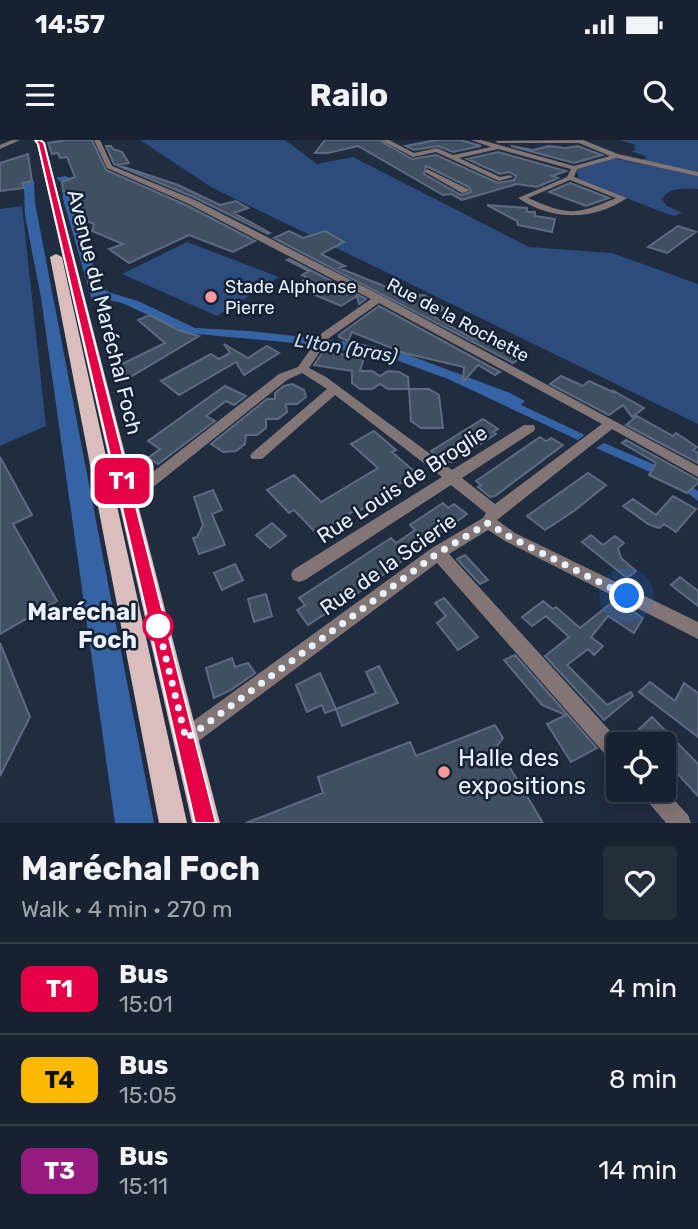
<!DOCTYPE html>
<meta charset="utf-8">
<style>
:root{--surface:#18212f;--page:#252e3b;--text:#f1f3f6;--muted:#9fa3aa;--line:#363e4b}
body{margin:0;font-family:Rubik,sans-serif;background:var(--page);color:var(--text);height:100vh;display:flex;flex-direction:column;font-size:26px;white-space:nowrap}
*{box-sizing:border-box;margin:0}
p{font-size:23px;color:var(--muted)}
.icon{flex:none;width:38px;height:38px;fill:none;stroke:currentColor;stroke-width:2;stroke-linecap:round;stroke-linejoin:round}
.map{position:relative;height:683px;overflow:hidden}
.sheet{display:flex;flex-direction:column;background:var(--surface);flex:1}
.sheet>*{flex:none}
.badge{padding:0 14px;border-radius:10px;font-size:24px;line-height:46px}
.buttons{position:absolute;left:606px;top:592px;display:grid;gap:14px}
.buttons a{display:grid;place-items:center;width:70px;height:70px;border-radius:7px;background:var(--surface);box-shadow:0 4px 18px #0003,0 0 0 2px var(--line);font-size:35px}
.you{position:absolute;width:35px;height:35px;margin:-18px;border:5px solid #fff;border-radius:50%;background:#1a73e8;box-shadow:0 0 0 10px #1a73e833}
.map>.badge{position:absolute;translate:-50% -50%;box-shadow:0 0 0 4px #fff}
.round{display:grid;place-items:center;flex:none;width:74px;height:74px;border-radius:7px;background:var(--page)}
.overview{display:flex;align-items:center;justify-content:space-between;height:119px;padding:0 21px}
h1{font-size:33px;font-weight:700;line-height:52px}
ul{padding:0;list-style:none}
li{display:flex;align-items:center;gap:21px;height:91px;padding:0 21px;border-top:2px solid var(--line)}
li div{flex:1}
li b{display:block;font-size:26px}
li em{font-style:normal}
li .badge{min-width:77px;font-weight:700;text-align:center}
.status{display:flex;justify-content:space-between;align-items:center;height:49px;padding:0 35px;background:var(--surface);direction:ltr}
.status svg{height:19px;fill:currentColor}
header{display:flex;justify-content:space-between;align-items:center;height:91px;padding:0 21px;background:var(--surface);font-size:32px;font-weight:700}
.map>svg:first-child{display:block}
.green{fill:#2b4c7d}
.water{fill:#3663a4}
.building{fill:#414f63;stroke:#5d6b80;stroke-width:2;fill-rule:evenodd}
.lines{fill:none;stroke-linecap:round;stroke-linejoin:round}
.minor{fill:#827575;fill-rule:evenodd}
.primary{fill:#dabebe;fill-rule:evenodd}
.line{fill:#e50046;stroke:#fff;stroke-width:2}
.walk{stroke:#e8f1fd;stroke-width:7;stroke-dasharray:0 12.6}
.poi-dot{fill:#f59b9d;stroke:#162234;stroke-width:2.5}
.stop-dot{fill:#fff;stroke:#e50046;stroke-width:3.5}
.labels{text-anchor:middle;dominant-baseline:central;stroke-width:5;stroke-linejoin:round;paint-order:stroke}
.far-poi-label{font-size:18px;fill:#e8f1fd;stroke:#162234;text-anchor:start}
.far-street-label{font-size:18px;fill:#e8f1fd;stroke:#162234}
.far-water-label{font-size:19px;font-style:italic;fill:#d1def1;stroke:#162234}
.street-label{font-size:21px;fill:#e8f1fd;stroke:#162234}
.near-stop-label{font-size:24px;font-weight:bold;fill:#e8f1fd;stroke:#162234;text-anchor:end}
.near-poi-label{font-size:24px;fill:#e8f1fd;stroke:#162234;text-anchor:start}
</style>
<div class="status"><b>14:57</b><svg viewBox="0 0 49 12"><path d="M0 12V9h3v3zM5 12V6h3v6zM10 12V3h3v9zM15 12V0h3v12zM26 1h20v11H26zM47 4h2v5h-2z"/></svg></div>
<header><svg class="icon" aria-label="menu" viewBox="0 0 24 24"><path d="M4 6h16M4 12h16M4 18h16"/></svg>Railo<svg class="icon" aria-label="search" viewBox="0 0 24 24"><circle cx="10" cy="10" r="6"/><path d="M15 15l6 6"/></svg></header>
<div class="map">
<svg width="698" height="683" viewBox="0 0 698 683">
<rect width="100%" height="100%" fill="#202c3f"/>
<!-- green -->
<path class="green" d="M140 0H285L317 24 353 17 529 107 612 113 698 144V284L211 47Z
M620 0H698V32L642 20 647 17 631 11 635 10 634 7 636 5Z
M612 18 698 35V49C685 48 669 47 662 59L667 66 682 73 674 76C641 65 611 51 579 39L576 29Z
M22 66 46 286 0 306V69Z
M187 102 279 137 217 176 122 134Z"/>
<!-- water -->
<path class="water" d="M65 36 73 39 74 62 97 138 103 149 111 153 138 161 195 188 249 191 359 203 403 213 510 253 525 261 521 265 585 295 578 300 448 239 388 217 295 203 187 193 122 163 105 159 93 164 63 59 62 43 56 38Z
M34 41 35 63 154 683H115L41 158 25 75 24 48 0 46Z
M604 303 669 331 698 351V361L675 343 596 308Z"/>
<!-- building -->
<path class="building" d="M66 0H92L106 30 188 66 255 101 233 112 189 95 129 123 109 109 123 104 92 91 94 84 77 77 74 61 80 58 63 51 62 42 75 37 67 17 60 18 58 13 52 14 48 3Z
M325 0H379L412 19 436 15 498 43 514 40 516 36 509 32 500 34 467 19 498 12 566 31 552 36 558 38 537 47 517 44 462 60 451 54 443 55 358 6 328 13H315ZM426 26 469 47 471 52 461 55 424 34Z
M436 0H461L481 6 453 12 438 6 414 10 406 6Z
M106 6H111L113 9 122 12 129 23 118 25 178 45 220 65 236 61 248 68 234 73 270 93 268 94 196 58 114 24Z
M511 6 533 10 549 6 565 8 578 6 602 15 574 23Z
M28 14 32 41 22 43 24 48 0 51V23Z
M570 43 609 58 586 66 549 52Z
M487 65 527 68V72H535V76L555 79 552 92 518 85 517 81Z
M678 86 696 92 667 113 648 107Z
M289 91 303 98 325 91 344 102 321 114 345 126 339 128 409 156 424 155 445 169 431 175 472 198 486 203 493 200 524 216 513 223 274 98Z
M289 119 366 159 359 164 357 156 341 166 308 152 295 145 308 138 302 135 309 131 287 120Z
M379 166 500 232 495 235 478 225 463 242 464 227 404 213 352 192 348 201 339 197V195Z
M150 175 178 190 199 196 127 239 122 224 165 203 138 180Z
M224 204 248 218 267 206 279 213 244 235 236 222 179 255 161 241 211 214 219 219 230 213Z
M323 212 364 217 360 231H372L380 236 388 231 399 232 408 237 409 249H429L439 255 443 288H421L411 281 409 249H388L380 244 372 249H360L352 243V231L314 225Z
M561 236 583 246 589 241 615 253 612 250 644 268 632 277 623 265 609 275 550 244Z
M292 244 304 250 306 257 297 264H286L287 272 278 279H266V288L257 295H246L245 304 236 311 223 312 211 304 267 259H275V253L284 246Z
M225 246 246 256 234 265 226 261 206 276 215 281 158 324 148 318 160 309 148 301Z
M637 276 673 296 676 293 697 307 693 310 698 313V323L626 285Z
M483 279 498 289 493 292 496 294 452 322H446L431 311Z
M374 291 396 310 392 312 416 333 356 373 354 371 317 394 294 370 289 373 267 350 294 335 321 362 378 328 351 304Z
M540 297 546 301 551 298 563 305 495 356 490 357 478 347 481 345 476 341Z
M626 300 698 340V343L687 353 649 335 656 323 622 303Z
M0 317 32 375 13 384 57 461 0 494Z
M588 333 606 345 574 371 545 390 527 376Z
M213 350 222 370 212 374 225 405 199 414 193 398 197 397 203 385 194 357Z
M673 356 696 369 676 392 664 384 659 388 648 384 623 366 633 359 656 375Z
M443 363 448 368 454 364 467 374 358 453 308 485 297 470 305 465 299 458 391 398 396 403 415 390 410 385Z
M272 383 286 396 270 408 256 395Z
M591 395 603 405 615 396 624 403 618 408 621 418 636 431 627 438 582 402Z
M465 415 488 440 480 444 457 419Z
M235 424 243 440 222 450 214 433Z
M680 437 698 451V466L671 445Z
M266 454 272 476 254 482 248 459Z
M444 458 478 497 458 510 437 483 446 476 435 463Z
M615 460 643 478 634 493 608 476 591 497 603 506 594 515 588 509 567 525 607 565 631 552 633 556 604 580 545 516 569 497 546 476 532 486 522 477 543 461 553 469 556 467 580 488Z
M0 503 30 577 0 636Z
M515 515 597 608 571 622 547 584 566 575 542 565 504 520Z
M232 518 235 527 248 523 255 533 231 550 214 558 206 528Z
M379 526 398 563 342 586 336 569 376 553 366 532Z
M320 533 336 569 325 573 322 565 307 572 296 545Z
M650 542 675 561 684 543 698 553V597L639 552Z
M652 577 698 624V656L663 618V604H649L637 591Z
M495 585 503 598 497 606 543 683H246L323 653 318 637 410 602 416 616Z"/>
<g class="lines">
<!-- minor -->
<path class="minor" d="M12 0H20L0 9V5Z
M94 0H100L112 26 195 60 382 156 698 326V337L612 289 497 380 515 393 698 482V499L505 401 488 390 449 414 622 604H618V624L611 621 437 423 192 606 185 609 178 606 175 599 178 592 432 408 483 378 486 373 451 345 305 440 299 442 293 440 291 435 293 430 442 337 335 255 262 319H252L250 316 252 313 327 249 302 233 287 240 132 364H122L120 360 122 356 279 234 298 227 322 193 371 159 189 64 107 28ZM379 163 602 284 495 364 462 338 534 291 535 288 534 285H524L452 330 326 237 309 228 329 198Z
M381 0H389L414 13 437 8 453 15 491 7 471 0H481L574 26 610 16 579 3H498L495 1 583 0 618 14 698 32V36L616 18 577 29 574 37 627 58C593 81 552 81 518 58L567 37 571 29 498 9 459 18 500 37 510 35 513 37 499 41 436 12 413 17ZM570 40 616 58C576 75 569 76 528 58Z
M427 29 468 49 469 51 462 53 425 32Z
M663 648 688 675 691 683H666L643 656 640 649Z"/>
<!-- primary -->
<path class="primary" d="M34 0H42L45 3 220 683H192L37 4Z
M56 114 62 117 187 683H159L50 117Z"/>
</g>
<!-- line -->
<path class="line" d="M35 0H40L44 3 216 683H195L38 4Z"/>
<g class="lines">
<!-- walk -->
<path class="walk" d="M158 486 156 478 186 599 438 413 488 383 510 397 627 456"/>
</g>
<!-- markers -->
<g class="poi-dot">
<circle cx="211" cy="157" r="7"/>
<circle cx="444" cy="632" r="7"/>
</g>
<circle class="stop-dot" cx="158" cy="486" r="14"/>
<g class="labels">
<!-- far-poi labels -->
<g class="far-poi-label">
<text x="225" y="147">Stade Alphonse<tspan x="225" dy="21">Pierre</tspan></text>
</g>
<!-- far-street labels -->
<g class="far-street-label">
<text transform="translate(458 180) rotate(28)">Rue de la Rochette</text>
</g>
<!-- far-water labels -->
<g class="far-water-label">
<text transform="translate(346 208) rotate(9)">L'Iton (bras)</text>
</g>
<!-- street labels -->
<g class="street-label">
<text transform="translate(105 172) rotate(76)">Avenue du Maréchal Foch</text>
<text transform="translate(402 344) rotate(-33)">Rue Louis de Broglie</text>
<text transform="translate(388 424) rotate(-35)">Rue de la Scierie</text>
</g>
<!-- near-stop labels -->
<g class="near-stop-label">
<text x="137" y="472">Maréchal<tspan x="137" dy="28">Foch</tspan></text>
</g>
<!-- near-poi labels -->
<g class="near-poi-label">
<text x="458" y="618">Halle des<tspan x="458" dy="28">expositions</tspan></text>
</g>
</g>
</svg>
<div class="buttons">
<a><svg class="icon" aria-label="locate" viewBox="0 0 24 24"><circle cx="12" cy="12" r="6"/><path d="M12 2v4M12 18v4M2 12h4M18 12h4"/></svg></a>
</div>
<div class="you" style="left:627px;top:456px"></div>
<b class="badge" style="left:122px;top:341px;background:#e50046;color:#fff">T1</b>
</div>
<section class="sheet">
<div class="overview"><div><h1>Maréchal Foch</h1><p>Walk · 4 min · 270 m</p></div><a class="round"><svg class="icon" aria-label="heart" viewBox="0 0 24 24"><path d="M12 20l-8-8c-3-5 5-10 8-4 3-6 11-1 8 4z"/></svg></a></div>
<ul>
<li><span class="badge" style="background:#e50046;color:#fff">T1</span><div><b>Bus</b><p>15:01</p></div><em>4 min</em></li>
<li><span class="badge" style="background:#fbba00;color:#111">T4</span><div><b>Bus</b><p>15:05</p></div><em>8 min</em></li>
<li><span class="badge" style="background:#951b81;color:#fff">T3</span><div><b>Bus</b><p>15:11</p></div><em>14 min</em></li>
</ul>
</section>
